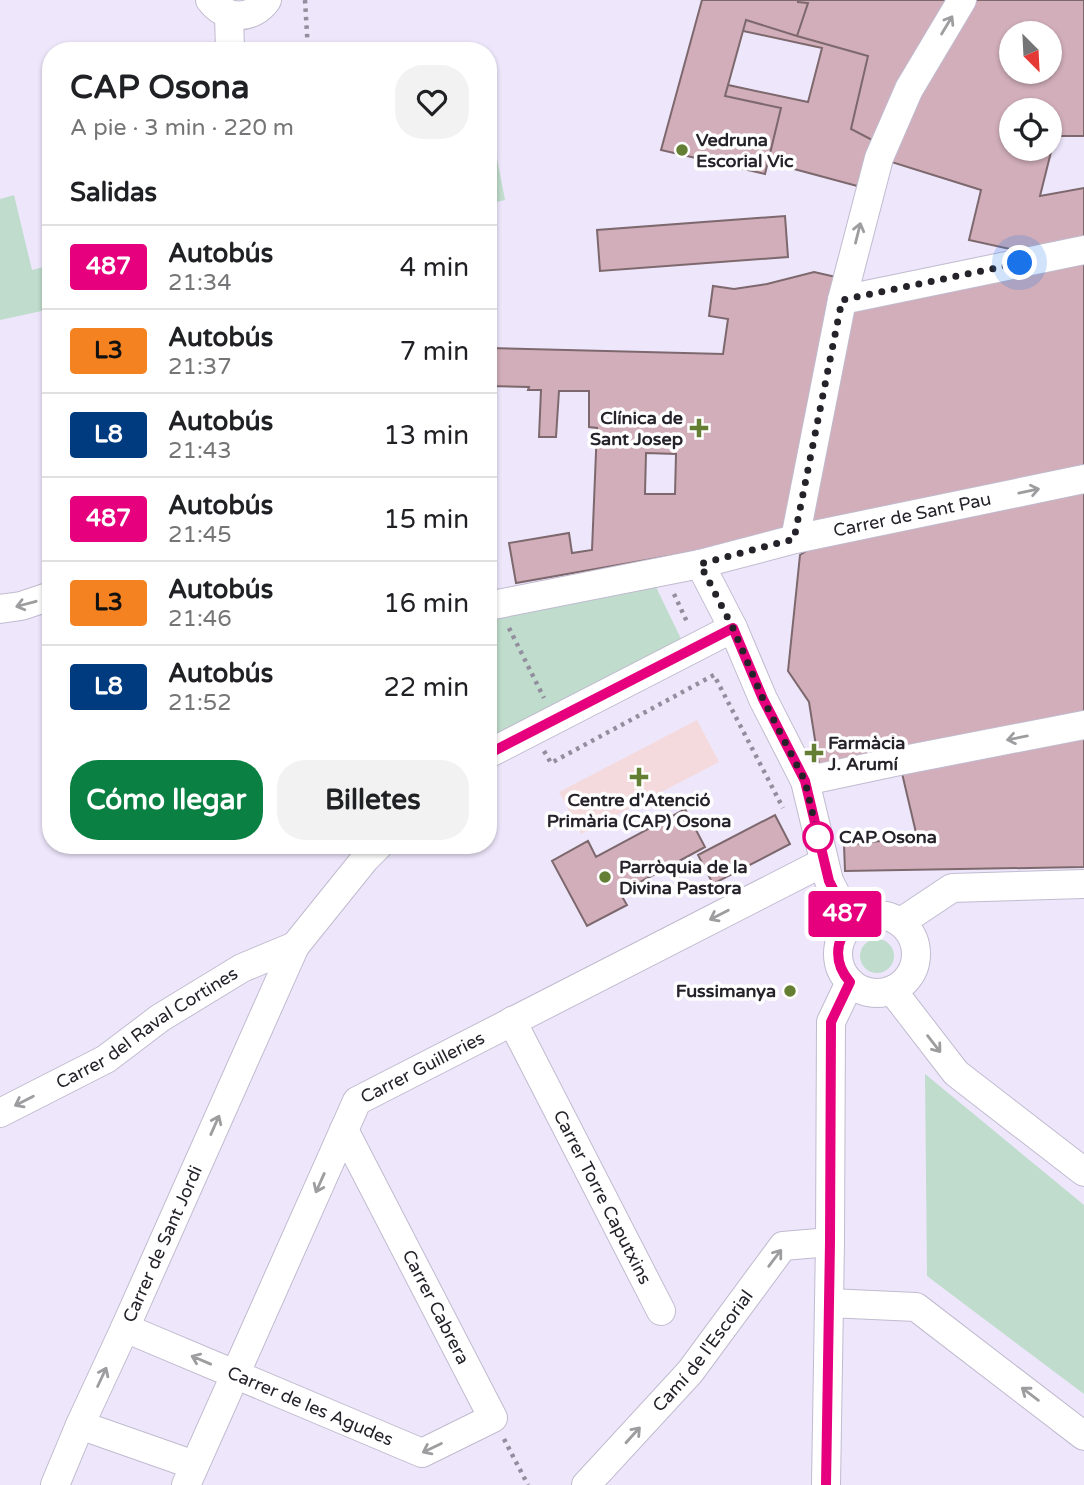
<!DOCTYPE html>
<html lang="es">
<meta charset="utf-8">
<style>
:root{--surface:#fff;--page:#f2f2f2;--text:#202124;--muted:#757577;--line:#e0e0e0;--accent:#0b8043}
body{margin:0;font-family:"Varela Round",sans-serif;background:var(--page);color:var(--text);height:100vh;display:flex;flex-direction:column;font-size:26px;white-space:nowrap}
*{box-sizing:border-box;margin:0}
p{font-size:23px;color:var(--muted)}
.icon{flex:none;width:38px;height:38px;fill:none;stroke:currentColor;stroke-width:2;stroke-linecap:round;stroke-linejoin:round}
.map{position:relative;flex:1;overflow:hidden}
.drawer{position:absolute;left:42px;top:42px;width:455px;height:812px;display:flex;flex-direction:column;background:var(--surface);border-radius:28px;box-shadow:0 2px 5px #0004}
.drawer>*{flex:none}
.badge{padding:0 14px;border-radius:5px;font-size:24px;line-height:46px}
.needle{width:46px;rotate:156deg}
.controls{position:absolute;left:999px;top:21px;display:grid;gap:14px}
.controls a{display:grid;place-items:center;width:63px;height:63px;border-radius:50%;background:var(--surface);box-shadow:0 2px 5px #0004;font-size:35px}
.you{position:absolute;width:35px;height:35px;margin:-18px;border:5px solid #fff;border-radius:50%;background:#1a73e8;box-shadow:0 0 0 10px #1a73e833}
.map>.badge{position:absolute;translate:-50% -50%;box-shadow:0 0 0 4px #fff}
h2{padding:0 28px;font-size:26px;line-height:63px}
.round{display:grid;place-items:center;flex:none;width:74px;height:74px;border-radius:28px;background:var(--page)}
.summary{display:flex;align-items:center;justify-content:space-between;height:119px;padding:0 28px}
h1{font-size:33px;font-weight:800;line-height:52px}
.button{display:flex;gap:14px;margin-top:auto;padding:14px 28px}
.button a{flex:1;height:80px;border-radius:28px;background:var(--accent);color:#fff;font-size:28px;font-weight:800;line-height:80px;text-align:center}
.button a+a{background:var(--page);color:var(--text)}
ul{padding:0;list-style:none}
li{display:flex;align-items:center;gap:21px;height:84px;padding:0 28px;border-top:2px solid var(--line)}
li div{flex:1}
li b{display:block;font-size:26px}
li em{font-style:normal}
li .badge{min-width:77px;font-weight:700;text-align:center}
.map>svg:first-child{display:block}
.medical{fill:#f4dadc}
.green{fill:#bfdccc}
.building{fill:#d1aeb9;stroke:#7d686e;stroke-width:2;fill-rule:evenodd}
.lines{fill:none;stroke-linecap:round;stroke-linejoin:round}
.minor-casing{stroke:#c1bbcf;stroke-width:30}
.path{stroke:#938e9d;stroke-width:4.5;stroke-dasharray:3.5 5;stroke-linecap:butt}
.minor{stroke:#fff;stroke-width:28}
.oneway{stroke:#9d9c9f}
.line-casing{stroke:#fff;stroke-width:16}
.line{stroke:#e6007e;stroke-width:10}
.walk{stroke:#25222a;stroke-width:7;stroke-dasharray:0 12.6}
.poi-dot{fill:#647f33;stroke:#fff;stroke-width:2.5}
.stop-dot{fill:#fff;stroke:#e6007e;stroke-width:3.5}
.labels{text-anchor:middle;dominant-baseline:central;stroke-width:7;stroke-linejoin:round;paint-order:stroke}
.poi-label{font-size:18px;font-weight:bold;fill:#25222a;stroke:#fff;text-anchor:start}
.street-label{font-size:18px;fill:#25222a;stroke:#fff}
.stop-label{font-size:18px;font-weight:bold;fill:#25222a;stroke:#fff;text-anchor:start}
</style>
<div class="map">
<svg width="1084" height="1485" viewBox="0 0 1084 1485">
<rect width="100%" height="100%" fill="#eee7fc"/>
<!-- medical -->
<path class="medical" d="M697 720 719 762 581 834 559 792Z"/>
<!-- green -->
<path class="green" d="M493 137 505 200 488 204V138Z
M14 195 32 270 51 265V309L0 320V199Z
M656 587 684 645 488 743V619Z
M860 956a17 17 0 1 1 34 0a17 17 0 1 1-34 0Z
M925 1074 1084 1205V1394L927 1276Z"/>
<!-- building -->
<path class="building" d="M702 0H798V2L808 3 797 36 746 20 725 96 781 108 765 174 661 150Z
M798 0H956L878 143 851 129 868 56 797 36 808 3 798 2Z
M971 0H1084V136H1055L1040 196 1084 188V242L1028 253 969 240 981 190 885 160ZM1012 33H1050V72H1012ZM1012 110H1050V149H1012Z
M746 20 797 36 868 56 851 129 878 143 861 187 768 162 781 108 725 96 728 85 808 102 822 48 743 31Z
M785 216 788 257 600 271 597 230Z
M1084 258V469L805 525 847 304Z
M814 272 836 277 788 535 516 583 509 543 569 533 572 553 592 550 597 428 589 427V391H559L556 437H539L541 390H528L529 387 488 386V348L723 354 728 319 709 316 713 286 734 289 767 284ZM646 453 676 454 675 494H645Z
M1084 491V715L819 765 809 702 788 671 800 555 828 537Z
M1084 734V867L845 871 844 845 917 837 901 769Z
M685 809 705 847 620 893 627 905 587 926 552 861 588 841 596 857Z
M775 815 790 844 713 884 698 855Z"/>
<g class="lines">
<!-- minor casing -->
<g class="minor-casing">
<g id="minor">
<path d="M210 0C225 20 252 21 267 0"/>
<path d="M229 14 230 51"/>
<path d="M842 300 1084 250"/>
<path d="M795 539 842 300 879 158 909 89 962 0"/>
<path d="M700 564 733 628 763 699 805 781 829 881 851 924"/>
<path id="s1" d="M488 606 700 564 795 539 1084 479"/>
<path d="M0 609 21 606 51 596"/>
<path d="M488 754 733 628"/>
<path d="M805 781 899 761 1084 725"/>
<circle cx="877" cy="954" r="39"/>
<path d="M901 922 952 888 1084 884"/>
<path d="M892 990 956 1073 1084 1172"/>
<path id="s2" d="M512 1021 661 1311"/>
<path id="s3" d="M0 1113 106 1059 160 1018 242 968 295 946"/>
<path d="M829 1303 916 1307 1084 1436"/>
<path id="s4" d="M125 1328 422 1453 493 1418 344 1130"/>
<path d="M80 1425 194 1465"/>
<path id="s5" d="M55 1485 80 1425 125 1328 295 946 365 859 379 845"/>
<path id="s6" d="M186 1485 357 1101 824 862"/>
<path id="s7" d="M586 1485 690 1372 783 1246 830 1242"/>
<path d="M826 1485 830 1242 831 1022 850 982"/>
</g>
</g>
<!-- path -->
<path class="path" d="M305 0 308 51
M674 594 688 624
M509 628 544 698
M544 751 551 763 714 675 783 808
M504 1439 528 1485"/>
<!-- minor -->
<use href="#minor" class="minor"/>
</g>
<!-- one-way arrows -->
<defs><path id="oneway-shaft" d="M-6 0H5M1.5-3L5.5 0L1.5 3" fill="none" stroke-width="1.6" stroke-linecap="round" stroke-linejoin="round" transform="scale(1.75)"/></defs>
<g class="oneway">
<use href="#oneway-shaft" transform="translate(947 25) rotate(-59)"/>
<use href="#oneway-shaft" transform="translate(858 233) rotate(-76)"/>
<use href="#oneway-shaft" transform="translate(1029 491) rotate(-12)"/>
<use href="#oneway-shaft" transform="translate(26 604) rotate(165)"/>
<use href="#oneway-shaft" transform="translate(1017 738) rotate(169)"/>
<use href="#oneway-shaft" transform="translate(719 915) rotate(153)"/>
<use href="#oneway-shaft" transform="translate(934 1044) rotate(52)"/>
<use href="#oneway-shaft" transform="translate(24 1101) rotate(153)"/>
<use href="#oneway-shaft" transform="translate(215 1125) rotate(-66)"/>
<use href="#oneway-shaft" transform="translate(320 1183) rotate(114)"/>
<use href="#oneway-shaft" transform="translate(775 1258) rotate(-53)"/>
<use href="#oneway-shaft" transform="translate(201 1360) rotate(-157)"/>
<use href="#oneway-shaft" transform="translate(102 1377) rotate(-65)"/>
<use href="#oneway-shaft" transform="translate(1030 1394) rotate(-143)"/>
<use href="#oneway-shaft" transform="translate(633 1435) rotate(-48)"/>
<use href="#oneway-shaft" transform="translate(432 1448) rotate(154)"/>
</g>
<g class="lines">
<!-- line casing -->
<g class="line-casing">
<path id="line" d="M488 754 733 628 763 699 805 781 829 881 851 924C834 941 834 964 850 982L831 1022 830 1242 826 1485"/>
</g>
<!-- line -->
<use href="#line" class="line"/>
<!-- walk -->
<path class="walk" d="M818 837 805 781 763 699 733 628 700 564 794 539 842 300 1020 263"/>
</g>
<!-- markers -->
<g class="poi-dot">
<circle cx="682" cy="150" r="7"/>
<path d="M695.5 417.5h7v7h7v7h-7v7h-7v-7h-7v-7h7z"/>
<path d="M810.5 742.5h7v7h7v7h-7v7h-7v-7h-7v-7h7z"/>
<path d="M635.5 766.5h7v7h7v7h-7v7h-7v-7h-7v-7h7z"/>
<circle cx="605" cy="877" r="7"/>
<circle cx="790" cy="991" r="7"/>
</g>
<circle class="stop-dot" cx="818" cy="837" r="14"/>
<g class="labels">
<!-- poi labels -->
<g class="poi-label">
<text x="696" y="140">Vedruna<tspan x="696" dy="21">Escorial Vic</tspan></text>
<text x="683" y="418" text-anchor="end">Clínica de<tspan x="683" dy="21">Sant Josep</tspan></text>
<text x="828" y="743">Farmàcia<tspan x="828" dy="21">J. Arumí</tspan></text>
<text x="639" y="800" text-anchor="middle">Centre d'Atenció<tspan x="639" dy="21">Primària (CAP) Osona</tspan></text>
<text x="619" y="867">Parròquia de la<tspan x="619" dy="21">Divina Pastora</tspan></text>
<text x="776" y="991" text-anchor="end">Fussimanya</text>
</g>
<!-- street labels -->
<g class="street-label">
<text stroke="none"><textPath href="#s1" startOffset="434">Carrer de Sant Pau</textPath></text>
<text stroke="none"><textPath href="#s3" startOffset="170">Carrer del Raval Cortines</textPath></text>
<text stroke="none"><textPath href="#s6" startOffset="494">Carrer Guilleries</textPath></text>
<text stroke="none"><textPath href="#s2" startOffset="198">Carrer Torre Caputxins</textPath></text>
<text stroke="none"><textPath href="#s5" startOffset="264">Carrer de Sant Jordi</textPath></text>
<text transform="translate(436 1307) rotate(63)">Carrer Cabrera</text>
<text stroke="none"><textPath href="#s7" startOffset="178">Camí de l'Escorial</textPath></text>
<text stroke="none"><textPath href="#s4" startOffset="201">Carrer de les Agudes</textPath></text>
</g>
<!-- stop labels -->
<g class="stop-label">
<text x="839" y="837">CAP Osona</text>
</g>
</g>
</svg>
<div class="controls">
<a><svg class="needle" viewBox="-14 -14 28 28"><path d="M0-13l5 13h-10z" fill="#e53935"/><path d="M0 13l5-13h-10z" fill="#757577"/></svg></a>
<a><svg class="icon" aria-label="locate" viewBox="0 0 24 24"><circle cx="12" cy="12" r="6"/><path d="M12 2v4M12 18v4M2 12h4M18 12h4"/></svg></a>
</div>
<div class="you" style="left:1020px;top:263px"></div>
<b class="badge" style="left:845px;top:914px;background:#e6007e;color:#fff">487</b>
<section class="drawer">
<div class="summary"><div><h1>CAP Osona</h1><p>A pie · 3 min · 220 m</p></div><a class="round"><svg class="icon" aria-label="heart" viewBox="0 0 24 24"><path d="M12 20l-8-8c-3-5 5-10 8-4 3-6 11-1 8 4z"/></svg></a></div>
<h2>Salidas</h2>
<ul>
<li><span class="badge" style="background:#e6007e;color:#fff">487</span><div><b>Autobús</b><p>21:34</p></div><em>4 min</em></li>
<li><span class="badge" style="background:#f58220;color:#111">L3</span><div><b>Autobús</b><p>21:37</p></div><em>7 min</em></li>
<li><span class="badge" style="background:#003b80;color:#fff">L8</span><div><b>Autobús</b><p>21:43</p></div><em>13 min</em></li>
<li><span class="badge" style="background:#e6007e;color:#fff">487</span><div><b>Autobús</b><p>21:45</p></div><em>15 min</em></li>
<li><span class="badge" style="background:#f58220;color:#111">L3</span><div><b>Autobús</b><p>21:46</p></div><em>16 min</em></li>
<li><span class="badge" style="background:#003b80;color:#fff">L8</span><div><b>Autobús</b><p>21:52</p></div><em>22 min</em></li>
</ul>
<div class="button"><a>Cómo llegar</a><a>Billetes</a></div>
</section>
</div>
